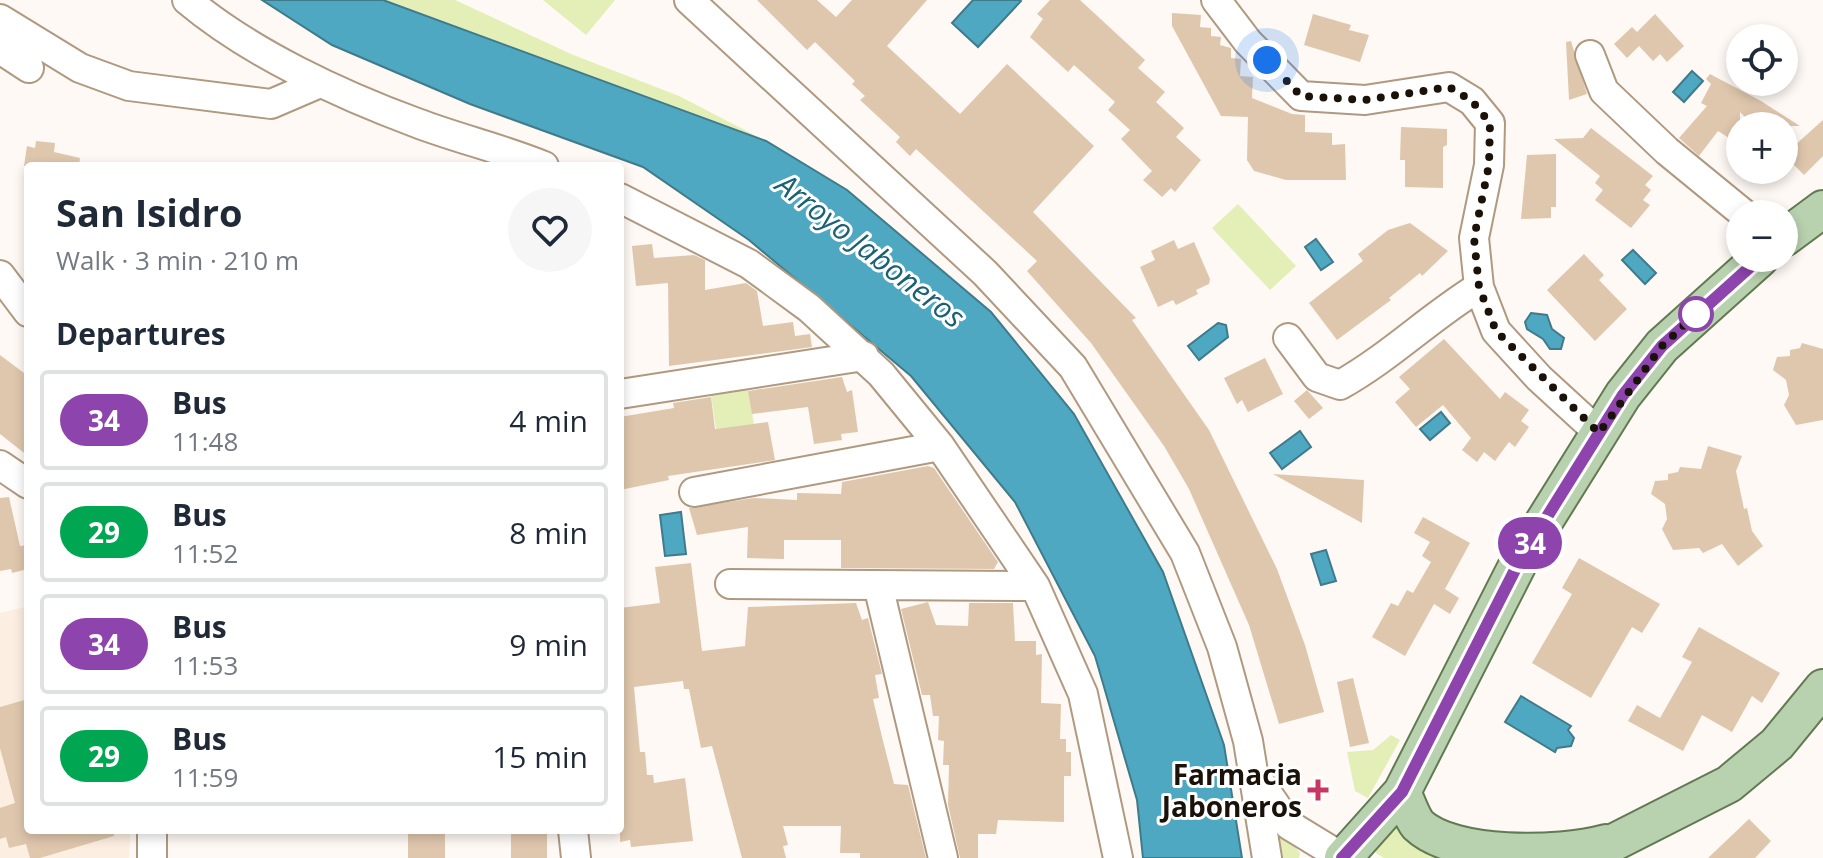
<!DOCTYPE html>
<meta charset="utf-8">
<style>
:root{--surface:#fff;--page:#f6f6f7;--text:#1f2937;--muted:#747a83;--line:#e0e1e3}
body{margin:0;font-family:"Open Sans",sans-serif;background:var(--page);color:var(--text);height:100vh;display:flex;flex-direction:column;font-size:30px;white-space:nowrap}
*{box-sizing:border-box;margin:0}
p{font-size:26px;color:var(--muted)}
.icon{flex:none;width:44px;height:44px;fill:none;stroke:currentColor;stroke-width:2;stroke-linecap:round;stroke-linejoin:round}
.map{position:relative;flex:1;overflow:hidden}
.details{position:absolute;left:24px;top:162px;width:600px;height:672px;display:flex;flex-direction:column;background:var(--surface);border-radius:8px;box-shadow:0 4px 12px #0003}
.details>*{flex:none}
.badge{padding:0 16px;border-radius:26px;font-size:28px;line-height:52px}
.buttons{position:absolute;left:1726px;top:24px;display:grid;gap:16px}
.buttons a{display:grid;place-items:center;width:72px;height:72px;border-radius:50%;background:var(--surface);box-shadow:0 4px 12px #0003;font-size:40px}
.you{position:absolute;width:40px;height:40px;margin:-20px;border:6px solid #fff;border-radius:50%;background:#1a73e8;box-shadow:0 0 0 12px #1a73e833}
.map>.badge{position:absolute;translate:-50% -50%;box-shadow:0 0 0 4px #fff}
h2{padding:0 32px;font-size:30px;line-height:72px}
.round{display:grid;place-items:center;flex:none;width:84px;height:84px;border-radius:42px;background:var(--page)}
.overview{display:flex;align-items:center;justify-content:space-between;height:136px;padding:0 32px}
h1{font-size:38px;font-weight:700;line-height:60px}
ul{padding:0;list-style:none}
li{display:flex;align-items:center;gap:24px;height:100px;margin:0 16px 12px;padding:0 16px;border:4px solid var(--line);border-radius:8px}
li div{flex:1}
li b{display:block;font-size:30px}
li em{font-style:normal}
li .badge{min-width:88px;font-weight:700;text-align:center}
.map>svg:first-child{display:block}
.built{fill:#fcefe2}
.green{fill:#e4eeb7}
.water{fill:#4fa8c2;stroke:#3f7b8a;stroke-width:2}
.building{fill:#dfc7ad}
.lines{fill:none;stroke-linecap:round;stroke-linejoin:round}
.minor-casing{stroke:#b09981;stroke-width:32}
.major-casing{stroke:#627a52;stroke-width:40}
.minor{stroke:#fff;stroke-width:28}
.major{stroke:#b8d1af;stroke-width:36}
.line-casing{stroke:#fff;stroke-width:18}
.line{stroke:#8e44ad;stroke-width:12}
.walk{stroke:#1a1209;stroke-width:8;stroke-dasharray:0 14.4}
.stop-dot{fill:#fff;stroke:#8e44ad;stroke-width:4}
.poi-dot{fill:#c63862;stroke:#fff;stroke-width:3}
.labels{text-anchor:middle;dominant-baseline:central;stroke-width:6;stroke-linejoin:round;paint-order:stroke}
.poi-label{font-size:28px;font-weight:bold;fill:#1a1209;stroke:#fff;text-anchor:end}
.water-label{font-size:30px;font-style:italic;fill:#1a6174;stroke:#fff}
</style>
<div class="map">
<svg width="1823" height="858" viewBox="0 0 1823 858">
<rect width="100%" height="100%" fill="#fef9f4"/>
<!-- built -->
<path class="built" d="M28 606V830H130L129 858H0V613Z"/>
<!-- green -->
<path class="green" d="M383 0H455L571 54 679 96 766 141Z
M543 0H615L586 35Z
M1238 204 1296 266 1270 290 1212 228Z
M748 389 754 424 716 429 711 395Z
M1391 735 1400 740 1368 798 1355 791 1347 752 1373 750Z
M1411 826 1455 858H1384L1376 853 1375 845 1394 828Z
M1281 832 1300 853 1299 858H1276L1274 834Z"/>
<!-- water -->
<path class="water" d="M262 0H383L766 141 847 190 991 312 1074 414 1163 572 1224 745 1242 858H1143L1137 800 1095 656 1015 502 911 376 749 240 643 167 470 104 332 45Z
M973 0H1020L1021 1 978 47 952 23Z
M1692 71 1703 81 1684 102 1673 92Z
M1316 239 1333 262 1321 270 1305 247Z
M1633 250 1656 273 1645 284 1622 260Z
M1531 313 1547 315 1552 329 1564 338 1561 349H1550L1543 339 1527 329 1525 322Z
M1218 323 1226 325 1228 337 1199 360 1188 346Z
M1441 412 1450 423 1430 440 1420 429Z
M1300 431 1311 447 1282 469 1270 453Z
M681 512 686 554 665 556 660 515Z
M1326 550 1336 581 1321 585 1311 554Z
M1521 696 1571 726 1568 730 1574 738 1571 746 1557 748 1555 752 1505 722Z"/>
<!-- building -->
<path class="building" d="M757 0H817L836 17 852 0H927L887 46 960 114 1007 64 1094 146 1033 212 1136 318 1132 320 1209 430 1277 569 1305 645 1324 712 1279 724 1249 625 1189 489 1164 446 1091 343 1027 271 1037 261 916 149 910 156 896 142 900 137 860 100 865 96 852 84 855 81 815 42 807 50Z
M1050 0H1080L1145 60 1138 68 1165 92 1156 102 1184 128 1176 137 1201 160 1175 192 1171 188 1162 197 1143 180 1152 171 1121 139 1130 130 1108 110 1115 102 1074 65 1068 72 1030 37 1043 19 1037 14Z
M1172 13 1201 15 1200 27 1211 28V36L1221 37 1220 45 1231 48V58L1241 59 1240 76 1253 77 1252 98 1292 114 1305 115V132L1332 133V145L1345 144 1346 180H1286L1254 171 1247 160 1248 117 1221 116 1172 26Z
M1313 14 1351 25 1349 30 1369 35 1360 62 1304 45Z
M1655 14 1684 46 1667 62 1660 54 1653 61 1639 46 1627 58 1614 44 1632 27 1637 32Z
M1571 41 1587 94 1569 100 1566 42Z
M1710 74 1761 101 1800 126H1754L1740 112V145L1718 131 1699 156 1679 138 1707 106 1701 103 1711 84 1706 79Z
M1823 120V156L1804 175 1784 155Z
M1401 127 1447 129V145L1443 147V188L1405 187V160H1400Z
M1591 128 1653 176 1645 185 1651 190 1643 200 1650 205 1631 228 1595 200 1603 190 1595 183 1600 176 1554 139 1583 138Z
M36 141 55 143 54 152 80 158 79 166H24L27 146 35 148Z
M1556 154V207H1551V218L1521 219 1527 155Z
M1410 223 1448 251 1422 276 1420 273 1389 298 1391 300 1337 340 1309 303 1363 261 1358 254 1388 230Z
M1174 240 1178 249 1194 242 1210 279 1209 284 1196 290 1198 294 1176 305 1173 300 1158 307 1140 267 1155 260 1151 251Z
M652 244 654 258 694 255 705 260V290L746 283 757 291 763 326 793 322 795 336 810 334 812 347 669 366 668 283 636 286 632 246Z
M1584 254 1604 275 1599 280 1627 309 1595 341 1547 290Z
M1444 339 1500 399 1505 392 1529 410 1521 421 1529 427 1515 447 1509 442 1495 461 1484 452 1477 462 1462 450 1471 438 1443 405 1416 427 1395 402 1410 389 1399 377Z
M1802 343 1823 349V420L1796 425 1784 405 1789 395 1786 380 1773 370 1777 357 1790 356V350L1800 348Z
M0 355 28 376V456L0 434Z
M1265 358 1283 394 1248 412 1242 400 1237 404 1224 378Z
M842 377 847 392 852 390 858 432 841 434 842 440 814 444 808 407 752 414 748 391Z
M1307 390 1323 408 1309 419 1294 401Z
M711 397 715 429 768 422 775 460 668 476 669 480 620 490V417L674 408 673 403Z
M1708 446 1742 456 1736 471 1744 509 1747 508 1752 531 1763 546 1738 566 1722 544 1703 553 1699 548 1673 550 1662 529 1667 519 1665 504 1651 494 1655 481 1668 480V474L1678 472 1680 467 1701 469Z
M928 466 934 468 998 562 994 569 841 568V540H784V559L747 558 748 527 697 535 689 508 754 498 797 500V493L841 494 842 482Z
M1273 474 1364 480 1362 523Z
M9 497 20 546 28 545V569L12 573 11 569 0 571V498Z
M1423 517 1470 543 1445 589 1459 598 1450 614 1434 604 1405 656 1372 637 1391 603 1398 606 1407 590 1413 593 1431 562 1422 556 1430 542 1414 533Z
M1579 558 1660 604 1642 633 1632 627 1591 698 1532 663 1572 594 1562 588Z
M691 563 702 651 745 646 748 607 856 603 862 620 868 618 882 674 875 675 879 698 873 699 882 737 894 784 908 785 926 858H860V853H840L841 826H783L788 845 783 846 786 858H742L712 746 701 748 689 689H684L683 681 634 687 640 752H645L647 775H653L654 783 685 778 693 841 631 847 630 840 620 842V608L660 603 655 567Z
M928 602 936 625 968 626 969 603H1013L1015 641H1036V655L1042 654 1041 703 1061 704 1060 739H1066V752H1071V776H1064V822L998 820 996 834H978V858H960L948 805 949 765H943L944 741 938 740 939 716H933L930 695H922L901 609Z
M1699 627 1780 673 1762 703 1752 696 1732 732 1702 715 1683 751 1628 721 1637 705 1660 718 1692 662 1682 657Z
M1353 678 1369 743 1350 747 1337 682Z
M28 699V830H114V836L40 858H30L26 844 9 848 6 837 0 839V808L15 803 0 748V707Z
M1749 819 1771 841 1755 858H1708Z
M408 830H445V858H408Z
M511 830H547V858H511Z"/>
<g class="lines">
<!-- minor casing -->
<g class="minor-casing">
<path id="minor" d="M187 0C250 53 341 95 417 123 459 139 503 149 544 166
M689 0 985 273 1073 367 1185 553 1222 647 1248 741 1267 858
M1216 0 1248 42 1301 96 1365 100 1449 87 1472 101 1490 123 1489 165 1474 238 1479 287 1496 331 1539 378 1599 433
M0 19 80 68 129 86 271 104 320 83
M0 49 29 68
M1590 55 1604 91 1667 151 1744 214
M620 198 749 264 809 308 881 374 940 446 1035 586 1083 694 1118 858
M0 275 28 312
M1288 338 1317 377 1340 385C1390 357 1430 317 1479 287
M620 394 864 356
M0 465 28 484
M694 492 940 446
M730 584 1035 586
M878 585 943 858
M1259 781 1289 825 1343 858
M573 830 576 858
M152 858V830"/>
</g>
<!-- major casing -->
<g class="major-casing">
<path id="major" d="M1784 238 1823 209
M1402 792C1407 802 1411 816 1418 825 1453 858 1558 856 1606 843
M1343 858 1402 792 1520 560 1623 395 1662 346 1760 258
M1583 858 1729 784 1777 744 1823 688"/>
</g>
<!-- minor -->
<use href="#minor" class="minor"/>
<!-- major -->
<use href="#major" class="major"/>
</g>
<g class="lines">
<!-- line casing -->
<g class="line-casing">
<path id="line" d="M1342 858 1402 792 1520 560 1623 395 1662 346 1760 258"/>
</g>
<!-- line -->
<use href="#line" class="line"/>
<!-- walk -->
<path class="walk" d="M1267 60 1301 96 1365 100 1449 87 1472 101 1490 123 1489 165 1474 238 1479 287 1496 331 1599 433 1662 346 1696 314"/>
</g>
<!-- markers -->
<circle class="stop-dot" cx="1696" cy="314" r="16"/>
<path class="poi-dot" d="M1314 778h8v8h8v8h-8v8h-8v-8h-8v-8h8z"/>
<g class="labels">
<!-- poi labels -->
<g class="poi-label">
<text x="1302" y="774">Farmacia<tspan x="1302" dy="32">Jaboneros</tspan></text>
</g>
<!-- water labels -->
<g class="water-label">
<text transform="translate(871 250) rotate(38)">Arroyo Jaboneros</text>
</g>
</g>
</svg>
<div class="buttons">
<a><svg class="icon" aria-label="locate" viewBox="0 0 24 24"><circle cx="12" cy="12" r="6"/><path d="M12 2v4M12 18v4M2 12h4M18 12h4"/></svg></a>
<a>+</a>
<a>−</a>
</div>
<div class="you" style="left:1267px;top:60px"></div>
<b class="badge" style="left:1530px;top:543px;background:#8e44ad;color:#fff">34</b>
<section class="details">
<div class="overview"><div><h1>San Isidro</h1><p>Walk · 3 min · 210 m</p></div><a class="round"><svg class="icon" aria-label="heart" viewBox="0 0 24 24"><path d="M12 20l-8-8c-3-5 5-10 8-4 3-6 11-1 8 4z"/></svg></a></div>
<h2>Departures</h2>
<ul>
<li><span class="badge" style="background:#8e44ad;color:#fff">34</span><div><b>Bus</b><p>11:48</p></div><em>4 min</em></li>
<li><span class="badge" style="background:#00a651;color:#fff">29</span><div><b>Bus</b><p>11:52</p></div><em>8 min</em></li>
<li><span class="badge" style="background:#8e44ad;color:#fff">34</span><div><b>Bus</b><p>11:53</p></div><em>9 min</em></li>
<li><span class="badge" style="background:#00a651;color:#fff">29</span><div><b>Bus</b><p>11:59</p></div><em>15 min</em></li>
</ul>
</section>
</div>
